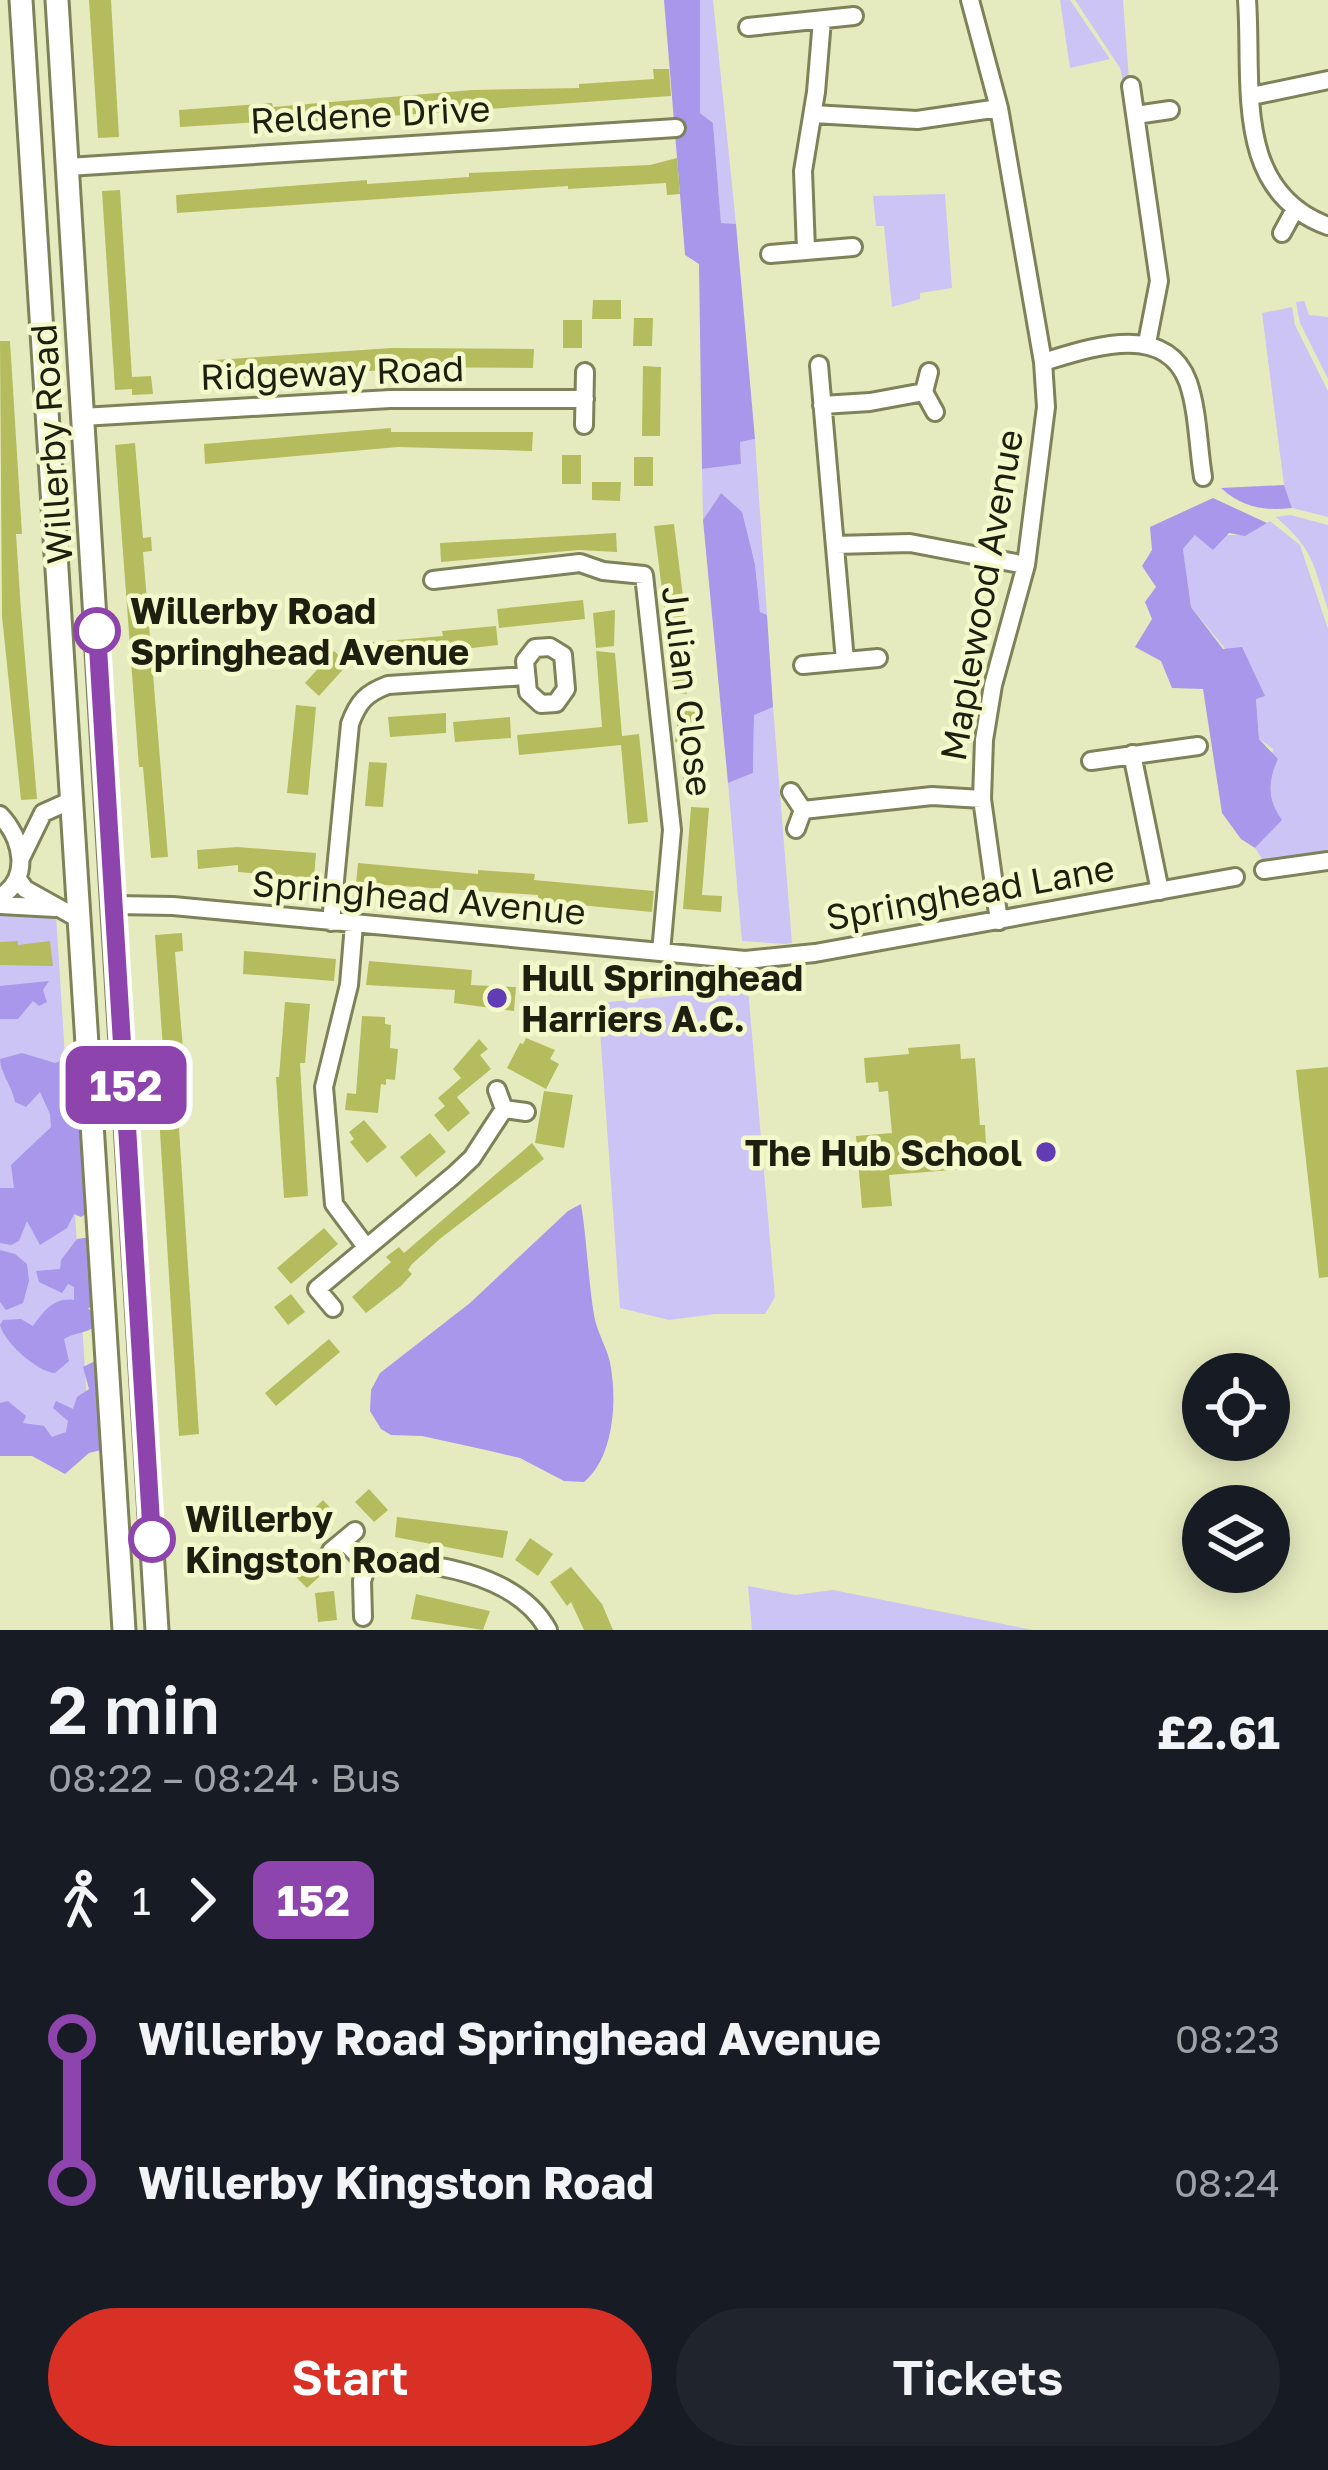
<!DOCTYPE html>
<meta charset="utf-8">
<style>
:root{--surface:#171b24;--page:#20242c;--text:#f1f3f6;--muted:#9ea1a6;--accent:#d93025}
body{margin:0;font-family:"Golos Text",sans-serif;background:var(--page);color:var(--text);height:100vh;display:flex;flex-direction:column;font-size:45px;white-space:nowrap}
*{box-sizing:border-box;margin:0}
p{font-size:39px;color:var(--muted)}
.icon{flex:none;width:66px;height:66px;fill:none;stroke:currentColor;stroke-width:2;stroke-linecap:round;stroke-linejoin:round}
.map{position:relative;height:1630px;overflow:hidden}
.side{display:flex;flex-direction:column;background:var(--surface);flex:1}
.side>*{flex:none}
.badge{padding:0 24px;border-radius:18px;font-size:42px;line-height:78px}
.tools{position:absolute;left:1182px;top:1353px;display:grid;gap:24px}
.tools a{display:grid;place-items:center;width:108px;height:108px;border-radius:50%;background:var(--surface);box-shadow:0 6px 30px #0003;font-size:60px}
.map>.badge{position:absolute;translate:-50% -50%;box-shadow:0 0 0 6px #fff}
.legs{display:flex;align-items:center;gap:18px;height:132px;padding:0 48px;font-size:39px}
.legs p{margin-inline-start:auto}
.overview{display:flex;align-items:center;justify-content:space-between;height:204px;padding:0 48px}
h1{font-size:66px;font-weight:600;line-height:90px}
.cta{display:flex;gap:24px;margin-top:auto;padding:24px 48px}
.cta a{flex:1;height:138px;border-radius:72px;background:var(--accent);color:#fff;font-size:48px;font-weight:600;line-height:138px;text-align:center}
.cta a+a{background:var(--page);color:var(--text)}
ul{padding:0 48px;list-style:none}
li{display:flex;align-items:center;gap:42px;height:144px;font-size:45px}
li i{display:grid;place-items:center;width:18px;height:100%;margin:0 15px;background:currentColor}
li i::after{content:'';width:30px;height:30px;margin:-15px;border:9px solid;border-radius:50%;background:var(--surface)}
li p{margin-inline-start:auto}
li:first-child i{background:linear-gradient(#0000 50%,currentColor 0)}
li:last-child i{background:linear-gradient(currentColor 50%,#0000 0)}
.map>svg:first-child{display:block}
.green{fill:#ccc4f5}
.forest{fill:#a897ea}
.building{fill:#b5bc5d}
.lines{fill:none;stroke-linecap:round;stroke-linejoin:round}
.minor-casing{stroke:#7e8259;stroke-width:22}
.tertiary-casing{stroke:#7e8259;stroke-width:27}
.minor{stroke:#fff;stroke-width:16}
.tertiary{stroke:#fff;stroke-width:21}
.line-1-casing{stroke:#fff;stroke-width:27}
.line-1{stroke:#8e44ad;stroke-width:18}
.stop-1-dot{fill:#fff;stroke:#8e44ad;stroke-width:6}
.poi-dot{fill:#623cb4;stroke:#f4f9cc;stroke-width:4.5}
.labels{text-anchor:middle;dominant-baseline:central;stroke-width:9;stroke-linejoin:round;paint-order:stroke}
.street-label{font-size:36px;fill:#1e1f0f;stroke:#f4f9cc}
.stop-label{font-size:36px;font-weight:bold;fill:#1e1f0f;stroke:#f4f9cc;text-anchor:start}
.poi-label{font-size:36px;font-weight:bold;fill:#1e1f0f;stroke:#f4f9cc;text-anchor:start}
</style>
<div class="map">
<svg width="1328" height="1630" viewBox="0 0 1328 1630">
<rect width="100%" height="100%" fill="#e6ebbf"/>
<!-- green -->
<path class="green" d="M700 0H713L736 224 721 223 713 123 700 113Z
M1060 0H1070L1110 59 1070 68Z
M1075 0H1123L1129 80 1123 81 1120 68Z
M945 194 952 288 920 293V299L892 307 884 226H876L873 196Z
M1304 301 1309 315 1328 317V379L1300 323 1296 302Z
M1292 307 1295 325 1328 391V517L1292 508 1284 485 1262 313Z
M755 439 767 615 760 612 755 563 741 512 721 493 703 520 702 469 741 464 740 442Z
M1290 515 1328 525V610C1313 564 1314 550 1276 517Z
M1270 521 1300 545 1328 629V857L1266 865 1255 848 1281 820C1267 798 1269 774 1273 749L1259 739 1256 699 1264 696 1191 607 1183 549 1195 535H1245Z
M773 707 792 943 785 944 742 941 728 783 753 773 754 714Z
M0 915H56L90 1449 0 1446Z
M748 989 775 1297 765 1314H715L669 1320 620 1308 598 1003Z
M748 1586 795 1595 833 1590 1033 1630H752Z"/>
<!-- forest -->
<path class="forest" d="M664 0H700V113L713 123 721 223 736 224 755 439 740 442 741 464 702 469 699 264 685 255Z
M1284 485 1292 508C1264 511 1243 508 1221 488Z
M721 493 742 512 755 564 760 612 767 615 773 707 754 715 753 773 728 783 703 520Z
M1213 498 1267 523 1245 536 1229 533 1213 550 1195 535 1183 549 1191 607 1223 649 1242 647 1265 696 1256 699 1259 739 1278 759C1268 780 1267 799 1282 820L1255 848 1241 839 1222 813 1203 689 1172 688 1161 661 1135 647 1152 619 1145 602 1156 587 1142 566 1152 550 1150 527Z
M49 981 43 990 47 1002 39 1006 33 1001 18 1019H0V986Z
M22 1053 55 1063 75 1056 85 1074 91 1211 81 1217 74 1214 67 1228 40 1245 27 1221 19 1241 11 1245 0 1243V1188H14L11 1165 51 1127 50 1114 40 1092 26 1107 15 1102C12 1086 0 1072 0 1059Z
M581 1204C587 1241 588 1278 594 1315 597 1334 609 1350 611 1368 617 1404 613 1458 584 1482L564 1481 520 1458 486 1450 422 1436 391 1435 381 1429 370 1411 371 1390 380 1373 470 1303 568 1211Z
M91 1237 94 1307 88 1308 96 1316V1326C85 1334 75 1332 64 1339L69 1361 55 1373C37 1372 4 1342 0 1325L3 1320 21 1319 33 1326C44 1311 54 1297 74 1300V1287L68 1284 62 1293 39 1282 36 1271 60 1269 61 1260 77 1239Z
M0 1250 15 1254 27 1264 29 1281 23 1303 6 1310 0 1302Z
M101 1358 105 1449 89 1453 65 1474 32 1456H0V1403L8 1401 26 1416 23 1423 44 1426 52 1437 66 1432 68 1421 53 1408 56 1401 73 1409 77 1397 89 1389 83 1367Z"/>
<!-- building -->
<path class="building" d="M89 0H111L119 137 98 138Z
M653 69H669L671 96 276 124V121L180 127 179 110 272 103 273 107 472 90 579 88V84L654 79Z
M677 158 680 194 667 195 666 183 568 189V186L177 213 176 195 367 180V184L469 177V173L650 165Z
M120 190 132 377 151 376 153 394 132 395V389L115 390 102 191Z
M593 300H621V319H592Z
M634 318H653L652 346H633Z
M563 320H582V348H563Z
M0 341H10L22 534H16L21 611 37 799 21 800 2 616Z
M392 348 534 349 533 368 388 367V370L200 380 199 361Z
M643 366 661 367 660 436H642Z
M391 428V432H533L532 451 398 447 205 464 204 444Z
M135 443 143 538 151 537 152 551 143 552 168 857 151 858 143 767H139L138 754 115 445Z
M562 455H581V484H562Z
M634 457H653V486H634Z
M592 482H621L620 501 592 500Z
M674 524 688 637 668 639 654 526Z
M616 533 617 552 579 550 441 562 440 543Z
M583 600 585 619 499 628 497 609Z
M615 610 614 646 596 648 593 613Z
M496 626 498 645 351 662 350 644 443 636 442 631Z
M334 651 348 664 319 696 305 683Z
M596 651 615 653 622 736 639 734 648 822 628 824 621 745 519 755 517 735 602 727Z
M675 660 691 662 687 694 671 692Z
M296 705 316 707 308 795 287 793Z
M679 710 695 712 692 744 675 742Z
M446 713V733L390 737 388 717Z
M510 717 511 738 455 742 453 722Z
M685 759 701 760 698 793 682 791Z
M369 762 387 763 383 807 365 806Z
M691 807 709 808 702 895 722 896 721 912 683 909Z
M237 847 316 853 314 878 238 872V865L198 869 197 850Z
M358 863 478 874V870L535 874 534 880 654 891 652 912 538 901V895L356 883Z
M182 933 183 951 175 952 184 1061 164 1063 155 935Z
M18 941V945L50 941 53 966 0 965V942Z
M244 951 336 959 334 981 243 974Z
M369 961 472 970 471 985 516 987 514 1011 454 1003 455 990 366 985Z
M285 1002 310 1004 305 1063H300L308 1196 284 1198 276 1077H279Z
M362 1016 385 1017V1024L391 1025 390 1048 398 1049 395 1080 386 1079V1085L381 1084 378 1113 345 1110 347 1093 356 1094Z
M526 1038 555 1050 550 1059 559 1064 546 1089 507 1068 520 1043 523 1044Z
M479 1039 488 1049 480 1055 491 1069 457 1097 470 1113 448 1132 434 1115 445 1106 438 1098 461 1078 453 1069Z
M960 1044 961 1059 975 1058 980 1125H985L986 1147 962 1149 964 1169 889 1175 892 1206 862 1208 856 1136 892 1133 888 1091 879 1092 878 1082 866 1083 864 1058 909 1054 908 1048Z
M175 1067 199 1434 179 1436 156 1068Z
M1328 1067V1277L1319 1278 1296 1070Z
M544 1091 573 1095 564 1148 535 1143Z
M364 1120 387 1147 367 1163 350 1142 354 1139 349 1132Z
M430 1133 446 1152 416 1177 400 1157Z
M532 1143 544 1159 441 1238 412 1264 408 1270 412 1274 401 1286 366 1313 352 1297 391 1262 386 1257 399 1247 404 1253Z
M324 1228 338 1244 291 1284 277 1268Z
M291 1294 305 1312 288 1325 274 1307Z
M329 1339 340 1352 276 1406 265 1393Z
M369 1489 388 1510 374 1522 355 1502Z
M323 1500 336 1514 314 1534 302 1521Z
M397 1517 508 1531 503 1558 395 1537Z
M530 1538 553 1554 538 1576 515 1560Z
M298 1551 321 1575 307 1588 284 1565Z
M571 1567 602 1604 613 1630H584L571 1602 567 1606 550 1582Z
M334 1591 337 1620 318 1622 315 1593Z
M416 1594 490 1611 483 1630 411 1619Z"/>
<g class="lines">
<!-- minor casing -->
<g class="minor-casing">
<path id="minor" d="M970 0 999 108 1043 362 1046 407 1026 565 993 685 984 740 982 799 999 921
M1247 0C1253 83 1232 191 1328 226
M748 27 854 16
M1131 86 1159 281 1147 343
M1252 96 1328 80
M813 114 917 120 999 108
M1136 115 1170 110
M68 167 676 128
M1282 233 1294 211
M806 250 803 171 816 92 822 20
M770 254 853 247
M1043 362C1087 349 1165 320 1188 382 1198 411 1198 447 1203 477
M819 365 845 661
M929 372 924 392 935 412
M822 405 870 402 924 392
M82 417 390 399H585
M584 425 585 372
M835 545 910 543 1026 565
M433 580 580 563 603 571 644 575 672 830 661 952
M550 647 563 655 566 689 556 703 541 704 528 692 525 661 535 648Z
M803 665 878 658
M1132 754 1160 891
M1091 761 1198 746
M791 792 803 810 796 829
M803 810 932 796 982 799
M0 815C22 838 32 878 0 897
M21 858 43 813 72 800
M1264 870 1328 861
M18 879 25 889 77 918
M0 905 55 908
M115 905 173 906 745 960 815 953 1235 877
M331 922 350 724C358 702 366 693 388 685L526 676
M354 924 349 985 324 1087 334 1204 366 1247
M497 1090 504 1109 526 1112
M333 1308 317 1289 454 1175 472 1158 504 1109
M344 1541 367 1565
M331 1551 355 1531
M363 1617 362 1581 367 1565C425 1557 518 1574 548 1630"/>
</g>
<!-- tertiary casing -->
<g class="tertiary-casing">
<path id="tertiary" d="M21 0 124 1630
M57 0 157 1630"/>
</g>
<!-- minor -->
<use href="#minor" class="minor"/>
<!-- tertiary -->
<use href="#tertiary" class="tertiary"/>
</g>
<g class="lines">
<!-- line-1 casing -->
<g class="line-1-casing">
<path id="line-1" d="M97 631 152 1539"/>
</g>
<!-- line-1 -->
<use href="#line-1" class="line-1"/>
</g>
<!-- markers -->
<g class="stop-1-dot">
<circle cx="97" cy="631" r="21"/>
<circle cx="152" cy="1539" r="21"/>
</g>
<g class="poi-dot">
<circle cx="497" cy="998" r="12"/>
<circle cx="1046" cy="1152" r="12"/>
</g>
<g class="labels">
<!-- street labels -->
<g class="street-label">
<text transform="translate(370 114) rotate(-3)">Reldene Drive</text>
<text transform="translate(332 372) rotate(-2)">Ridgeway Road</text>
<text transform="translate(51 444) rotate(-94)">Willerby Road</text>
<text transform="translate(981 595) rotate(-80)">Maplewood Avenue</text>
<text transform="translate(688 691) rotate(83)">Julian Close</text>
<text transform="translate(970 892) rotate(-10)">Springhead Lane</text>
<text transform="translate(419 897) rotate(5)">Springhead Avenue</text>
</g>
<!-- stop labels -->
<g class="stop-label">
<text x="130" y="610">Willerby Road<tspan x="130" dy="41">Springhead Avenue</tspan></text>
<text x="185" y="1518">Willerby<tspan x="185" dy="41">Kingston Road</tspan></text>
</g>
<!-- poi labels -->
<g class="poi-label">
<text x="521" y="977">Hull Springhead<tspan x="521" dy="41">Harriers A.C.</tspan></text>
<text x="1022" y="1152" text-anchor="end">The Hub School</text>
</g>
</g>
</svg>
<div class="tools">
<a><svg class="icon" aria-label="locate" viewBox="0 0 24 24"><circle cx="12" cy="12" r="6"/><path d="M12 2v4M12 18v4M2 12h4M18 12h4"/></svg></a>
<a><svg class="icon" aria-label="layers" viewBox="0 0 24 24"><path d="M12 4l9 5-9 5-9-5zM3 14l9 5 9-5"/></svg></a>
</div>
<b class="badge" style="left:126px;top:1085px;background:#8e44ad;color:#fff">152</b>
</div>
<section class="side">
<div class="overview"><div><h1>2 min</h1><p>08:22 – 08:24 · Bus</p></div><b>£2.61</b></div>
<div class="legs"><svg class="icon" aria-label="walk" viewBox="0 0 24 24"><circle cx="13" cy="4" r="2"/><path d="M13 8l-2 6 4 7M11 14l-3 7M7 12l3-4h3l4 4"/></svg>1<svg class="icon" aria-label="forward" viewBox="0 0 24 24"><path d="M9 5l7 7-7 7"/></svg><b class="badge" style="background:#8e44ad;color:#fff">152</b></div>
<ul>
<li><i style="color:#8e44ad"></i><b>Willerby Road Springhead Avenue</b><p>08:23</p></li>
<li><i style="color:#8e44ad"></i><b>Willerby Kingston Road</b><p>08:24</p></li>
</ul>
<div class="cta"><a>Start</a><a>Tickets</a></div>
</section>
